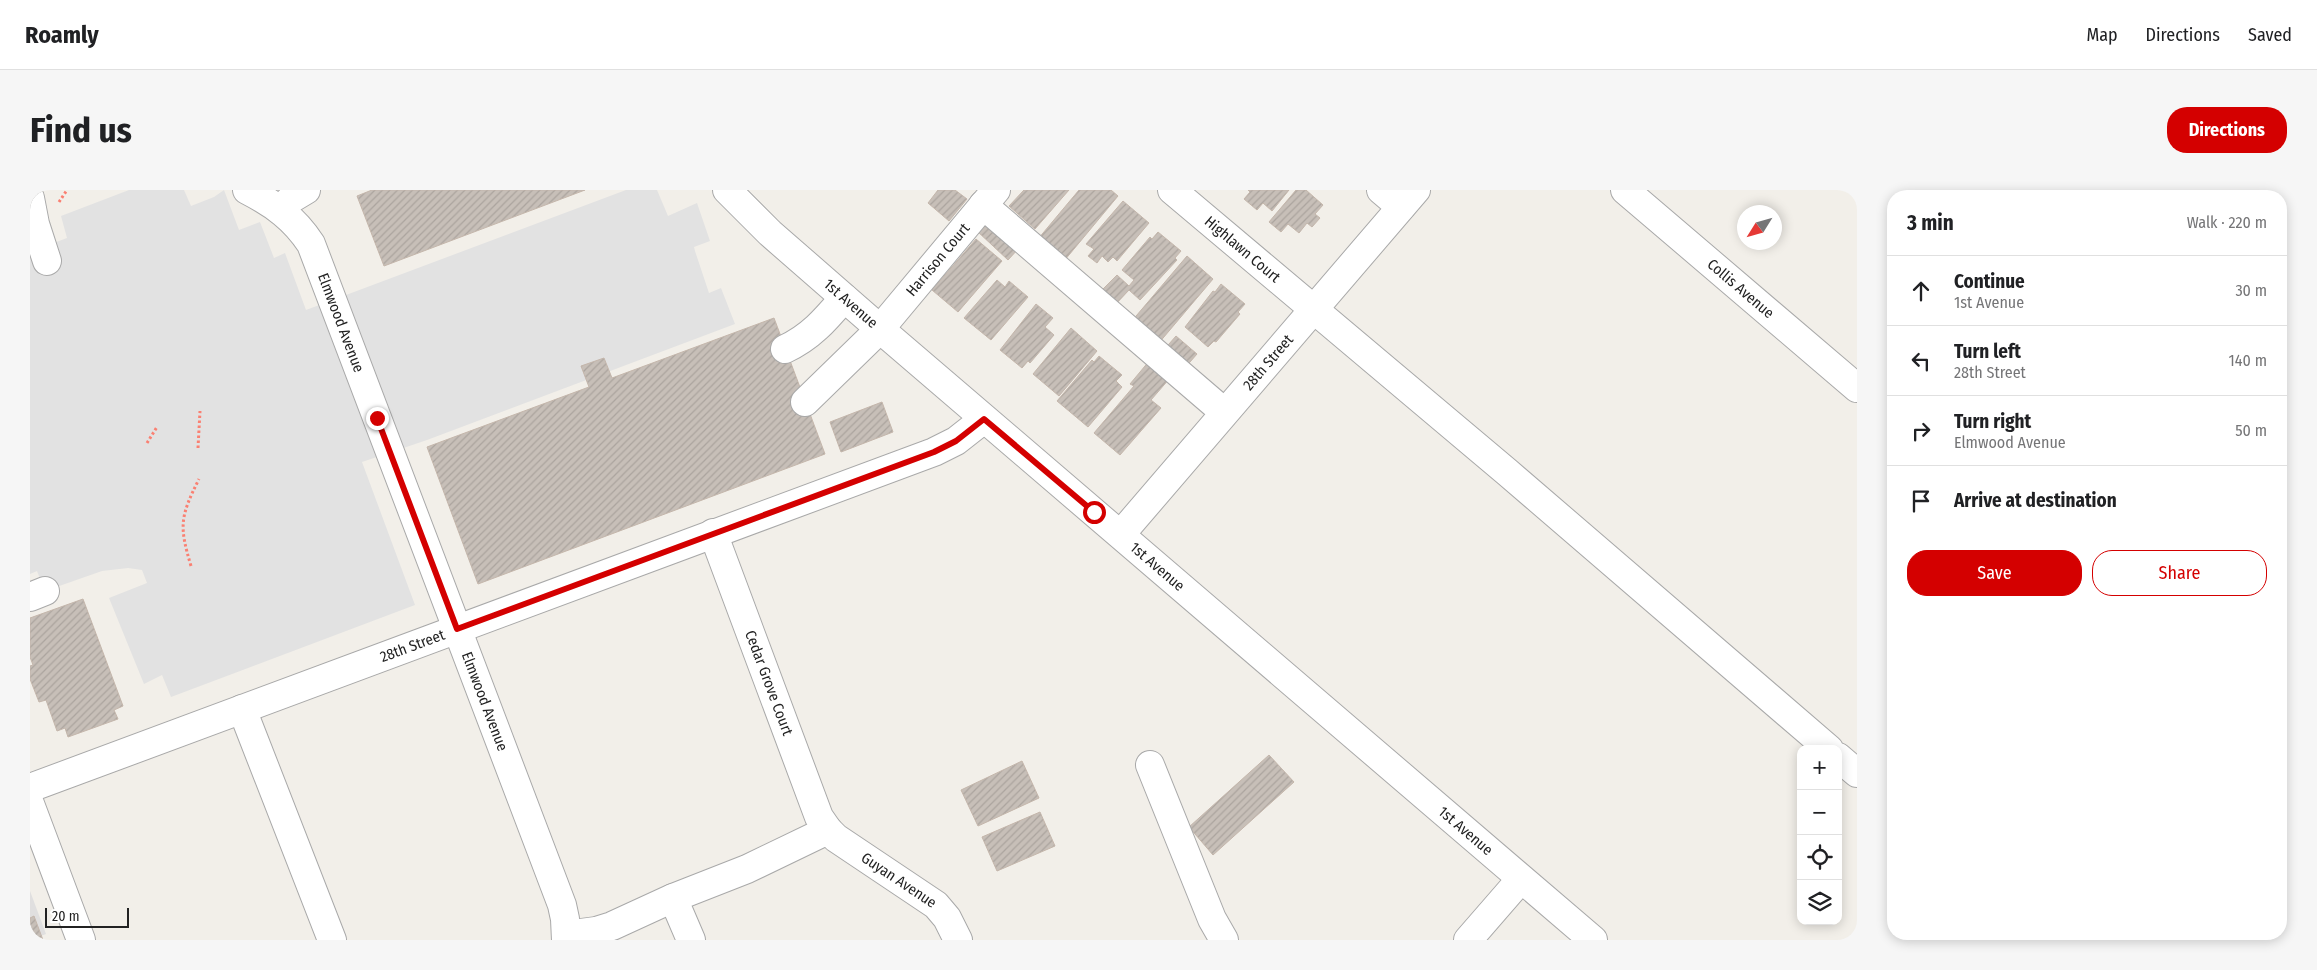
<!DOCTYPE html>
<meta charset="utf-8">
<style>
body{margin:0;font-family:"Fira Sans Condensed",sans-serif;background:#f6f6f6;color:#202124}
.controls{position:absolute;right:15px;bottom:15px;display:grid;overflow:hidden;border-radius:10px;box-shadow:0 2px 12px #0003}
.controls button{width:45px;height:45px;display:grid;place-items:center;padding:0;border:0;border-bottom:1px solid #e0e0e0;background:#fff;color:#202124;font:25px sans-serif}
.compass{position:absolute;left:1707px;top:15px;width:45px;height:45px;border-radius:50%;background:#fff;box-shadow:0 2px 12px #0003;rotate:233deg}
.scale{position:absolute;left:15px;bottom:12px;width:84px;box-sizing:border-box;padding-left:5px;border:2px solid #222;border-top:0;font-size:14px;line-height:18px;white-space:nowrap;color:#222;-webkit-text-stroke:4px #fff;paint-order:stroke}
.stop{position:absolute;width:15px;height:15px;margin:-11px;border:4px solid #d40000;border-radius:50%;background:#fff}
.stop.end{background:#d40000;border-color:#fff;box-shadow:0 1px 5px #0008}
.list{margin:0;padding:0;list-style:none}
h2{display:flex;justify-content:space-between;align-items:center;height:65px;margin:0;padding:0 20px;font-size:21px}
h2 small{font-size:16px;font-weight:400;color:#757577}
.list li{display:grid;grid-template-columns:32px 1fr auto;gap:15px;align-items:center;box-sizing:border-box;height:70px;padding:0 20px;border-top:1px solid #e0e0e0}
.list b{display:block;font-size:19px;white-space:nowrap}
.list p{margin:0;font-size:16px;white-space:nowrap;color:#757577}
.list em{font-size:16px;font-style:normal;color:#757577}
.actions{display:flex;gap:10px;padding:15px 20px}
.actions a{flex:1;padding:11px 0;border:1px solid #d40000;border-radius:20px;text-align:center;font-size:18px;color:#d40000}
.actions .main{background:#d40000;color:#fff}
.icon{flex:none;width:28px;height:28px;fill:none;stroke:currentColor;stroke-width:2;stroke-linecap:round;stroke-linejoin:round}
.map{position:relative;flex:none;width:1827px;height:750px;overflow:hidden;border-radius:20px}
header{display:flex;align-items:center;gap:30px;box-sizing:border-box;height:70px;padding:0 25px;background:#fff;border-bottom:1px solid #e0e0e0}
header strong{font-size:24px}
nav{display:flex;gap:28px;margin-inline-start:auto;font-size:18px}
.intro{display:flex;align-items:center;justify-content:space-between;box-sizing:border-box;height:120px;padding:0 30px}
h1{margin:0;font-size:35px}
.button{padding:12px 22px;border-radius:20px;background:#d40000;color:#fff;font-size:18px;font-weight:700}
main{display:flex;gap:30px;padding:0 30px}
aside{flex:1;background:#fff;border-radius:20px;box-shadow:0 2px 12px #0003}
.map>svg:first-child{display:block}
.residential{fill:#e0dfdf}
.parking{fill:#e2e2e2}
.building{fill:url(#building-hatch);stroke:#c4b6ab}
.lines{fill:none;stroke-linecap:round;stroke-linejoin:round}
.minor-casing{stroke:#a9a9a9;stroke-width:30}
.path{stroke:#fa8072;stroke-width:3;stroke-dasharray:2.5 2.5;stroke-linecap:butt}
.minor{stroke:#fff;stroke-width:28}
.route{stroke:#d40000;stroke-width:6}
.labels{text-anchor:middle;stroke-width:4;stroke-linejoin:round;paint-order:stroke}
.street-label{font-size:15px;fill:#222;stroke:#fff}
</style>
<header>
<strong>Roamly</strong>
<nav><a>Map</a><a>Directions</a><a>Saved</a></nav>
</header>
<div class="intro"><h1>Find us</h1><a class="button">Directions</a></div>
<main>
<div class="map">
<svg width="1827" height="750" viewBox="0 0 1827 750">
<defs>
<pattern id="building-hatch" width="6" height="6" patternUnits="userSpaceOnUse" patternTransform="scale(1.25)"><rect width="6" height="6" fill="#c7bfb8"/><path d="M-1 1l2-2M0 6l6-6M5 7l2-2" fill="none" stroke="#aba49e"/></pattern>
</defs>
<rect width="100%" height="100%" fill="#f2efe9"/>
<path class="residential" d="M0,701L16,744L0,750Z"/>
<path class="parking" d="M99,0H154L161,16L184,7L194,0L209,40L230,32L244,68L255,63L276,120L596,0H627L638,26L667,13L680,51L664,57L665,61L679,103L691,98L705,134L397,250L332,272L385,415L141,507L132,485L114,494L79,408L117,393L112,380L98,378L72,381L15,401L7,381L0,384V62L37,48L31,26Z"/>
<path class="building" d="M342,0H555L354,76L327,6Z
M908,0H925L937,9L919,31L898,13Z
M994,0H1039L1005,39L979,16Z
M1049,0H1081L1088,6L1034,71L1008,49Z
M1218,0H1259L1242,21L1233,13L1227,20L1214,9L1220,2Z
M1266,0H1276L1293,15L1285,24L1290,28L1282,37L1277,33L1269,43L1258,34L1251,42L1239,32Z
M1093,11L1119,33L1087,71L1083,67L1078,72L1072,66L1067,73L1058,66L1064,59L1056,54Z
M958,29L989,58L978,70L947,41Z
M1128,42L1151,61L1145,68L1147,70L1110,110L1099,100L1084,116L1069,103L1087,85L1099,96L1104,90L1092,80L1120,47L1122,49Z
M946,49L972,71L928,122L902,100Z
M1157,66L1183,89L1128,154L1101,132Z
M967,90L975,97L979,91L998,107L961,150L934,128Z
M1191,94L1215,114L1208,122L1210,124L1186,152L1184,151L1178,157L1155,137L1183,101L1185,102Z
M1006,114L1023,128L1015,137L1024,145L1000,173L998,171L992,178L970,160Z
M744,128L795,264L448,394L397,257L559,197L551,176L574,168L582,188Z
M1041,138L1067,161L1029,206L1003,184Z
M1146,146L1167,164L1153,180L1132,162Z
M1069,166L1092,185L1086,191L1092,197L1058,237L1027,211L1062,170L1064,172Z
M1120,170L1140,188L1121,210L1131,218L1090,265L1064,243L1104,196L1100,194Z
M852,212L863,242L811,262L800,232Z
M53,409L93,516L84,520L88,529L38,547L35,538L27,541L16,510L9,512L0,489V476L3,475L0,467V428Z
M1239,565L1264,592L1183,665L1159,637Z
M992,571L1009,608L948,636L931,600Z
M1010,622L1025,656L967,681L952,647Z
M4,726L13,750H0V728Z"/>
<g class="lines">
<g class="minor-casing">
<g id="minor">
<path id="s1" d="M217,0C244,14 264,28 281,54L532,715L535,729L536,750"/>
<path id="s2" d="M697,0L740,43L850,139L1563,750"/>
<path id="s3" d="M1142,0L1477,282L1799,559"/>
<path d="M1351,0L1371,17"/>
<path id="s4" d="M1595,0L1827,198"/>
<path d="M0,8L5,34L17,71"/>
<path d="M953,15L1194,222"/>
<path d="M251,19L261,9L276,0"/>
<path d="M755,159C781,147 796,129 814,108"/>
<path id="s5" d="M775,212L850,139L966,0"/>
<path id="s6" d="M683,343L789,627L798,640L806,648L906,715L917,728L928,750"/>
<path id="s7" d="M1091,344L1386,0"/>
<path d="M0,407L15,401"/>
<path d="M212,519L302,750"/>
<path d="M1808,567L1827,583"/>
<path d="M1120,575L1182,729L1194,750"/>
<path id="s8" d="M0,598L904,262L926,251L954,229"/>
<path d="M0,614L51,750"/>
<path d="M643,708L661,750"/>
<path d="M536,745L566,741L582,736L643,708L717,679L798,640"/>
<path d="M1438,750L1491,689"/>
</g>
</g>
<path class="path" d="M29,12L37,0
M117,253L127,237
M168,258L170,221
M161,376C149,336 150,327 169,289"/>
<use href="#minor" class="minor"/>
</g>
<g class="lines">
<path class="route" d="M347,228L427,439L904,262L926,251L954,229L1064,322"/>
</g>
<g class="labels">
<g class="street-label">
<text dy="5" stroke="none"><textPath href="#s3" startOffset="92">Highlawn Court</textPath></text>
<text dy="5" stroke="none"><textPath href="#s5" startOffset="195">Harrison Court</textPath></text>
<text dy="5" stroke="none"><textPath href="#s4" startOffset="152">Collis Avenue</textPath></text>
<text dy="5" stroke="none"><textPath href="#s2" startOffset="168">1st Avenue</textPath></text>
<text dy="5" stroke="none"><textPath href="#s1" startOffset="169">Elmwood Avenue</textPath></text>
<text dy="5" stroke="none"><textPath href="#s7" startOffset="226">28th Street</textPath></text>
<text dy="5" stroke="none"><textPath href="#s2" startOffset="572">1st Avenue</textPath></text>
<text dy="5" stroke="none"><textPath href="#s8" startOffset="408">28th Street</textPath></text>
<text dy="5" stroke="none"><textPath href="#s6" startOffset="160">Cedar Grove Court</textPath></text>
<text dy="5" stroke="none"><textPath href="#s1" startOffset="574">Elmwood Avenue</textPath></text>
<text dy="5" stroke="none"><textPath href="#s2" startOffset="978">1st Avenue</textPath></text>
<text dy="5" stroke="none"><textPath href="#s6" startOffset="406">Guyan Avenue</textPath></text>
</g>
</g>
</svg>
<div class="controls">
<button>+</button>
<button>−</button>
<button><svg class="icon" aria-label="locate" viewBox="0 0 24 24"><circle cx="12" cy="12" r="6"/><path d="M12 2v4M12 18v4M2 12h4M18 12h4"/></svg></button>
<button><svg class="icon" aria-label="layers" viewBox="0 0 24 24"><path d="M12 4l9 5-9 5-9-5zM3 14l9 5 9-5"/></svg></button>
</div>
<svg class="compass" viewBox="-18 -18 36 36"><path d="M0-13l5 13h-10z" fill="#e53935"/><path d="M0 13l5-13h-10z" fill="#757577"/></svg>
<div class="scale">20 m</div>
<div class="stop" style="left:1064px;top:322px"></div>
<div class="stop end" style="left:347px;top:228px"></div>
</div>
<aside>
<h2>3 min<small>Walk · 220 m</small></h2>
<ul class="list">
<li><svg class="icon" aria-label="ahead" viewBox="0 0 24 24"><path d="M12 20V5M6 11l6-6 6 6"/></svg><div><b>Continue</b><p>1st Avenue</p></div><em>30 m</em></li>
<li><svg class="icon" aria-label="left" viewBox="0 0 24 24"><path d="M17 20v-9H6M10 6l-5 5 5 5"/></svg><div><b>Turn left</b><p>28th Street</p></div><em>140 m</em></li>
<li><svg class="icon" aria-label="right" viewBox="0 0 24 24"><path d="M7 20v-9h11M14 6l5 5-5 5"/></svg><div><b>Turn right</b><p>Elmwood Avenue</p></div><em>50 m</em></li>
<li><svg class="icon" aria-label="arrive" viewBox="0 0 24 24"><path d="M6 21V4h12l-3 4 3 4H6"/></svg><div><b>Arrive at destination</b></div></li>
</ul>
<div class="actions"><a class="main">Save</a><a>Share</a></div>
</aside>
</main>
